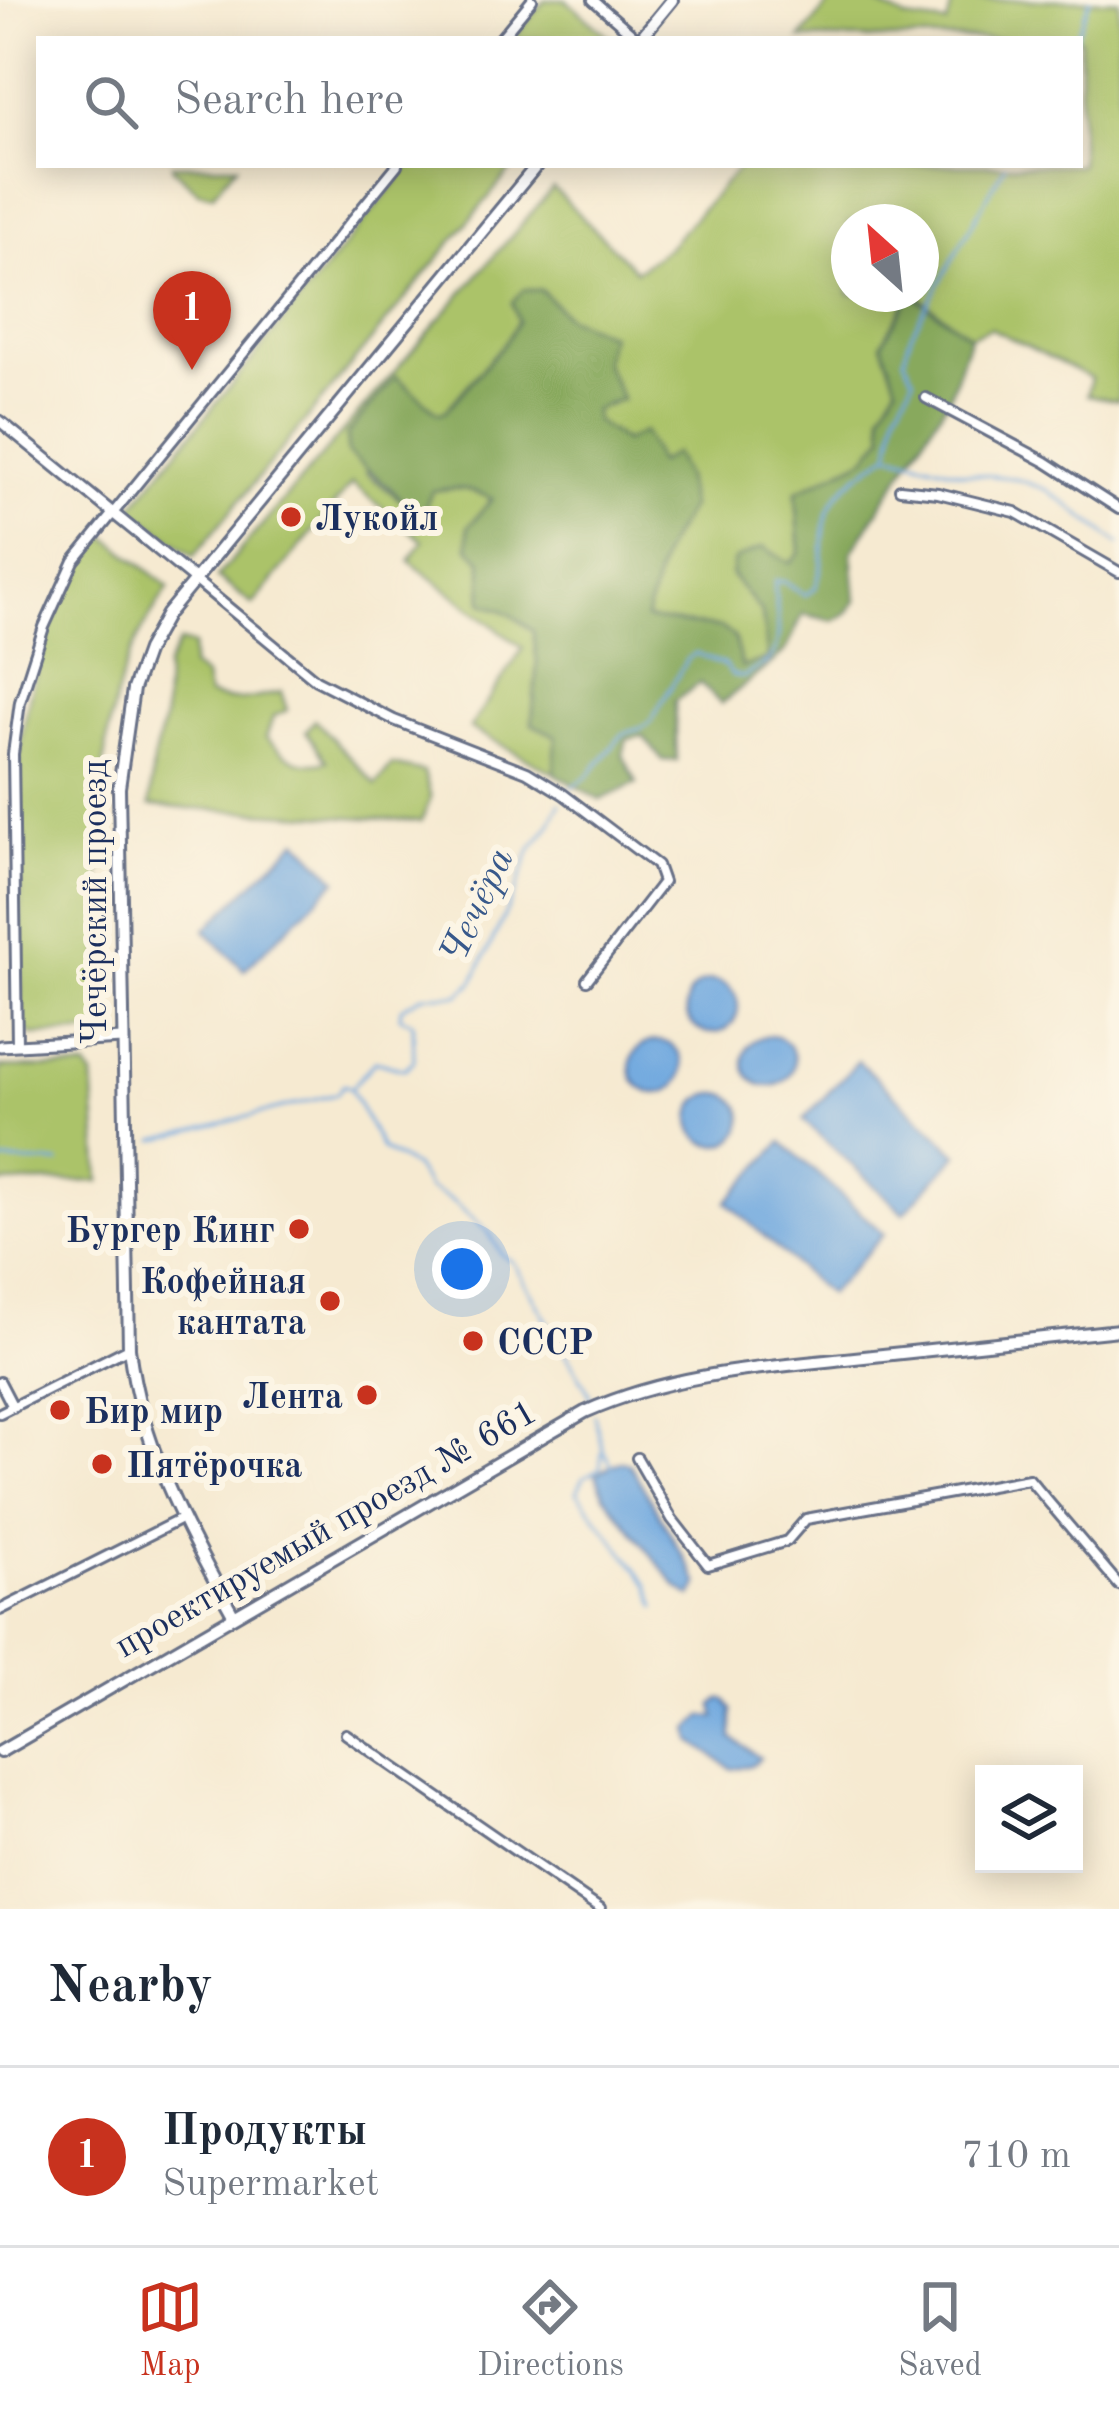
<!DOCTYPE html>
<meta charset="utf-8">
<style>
body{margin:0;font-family:"Old Standard TT",serif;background:#f6f6f7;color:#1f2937}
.controls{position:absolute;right:36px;bottom:36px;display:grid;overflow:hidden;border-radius:0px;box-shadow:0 6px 30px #0003}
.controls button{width:108px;height:108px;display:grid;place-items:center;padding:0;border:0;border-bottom:3px solid #e0e1e3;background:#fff;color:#1f2937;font:60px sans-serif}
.compass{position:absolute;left:831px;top:204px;width:108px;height:108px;border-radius:50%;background:#fff;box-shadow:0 6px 30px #0003;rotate:333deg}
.you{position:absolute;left:462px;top:1269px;width:42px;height:42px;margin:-30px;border:9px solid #fff;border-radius:50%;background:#1a73e8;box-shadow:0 0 0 18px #1a73e833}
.badge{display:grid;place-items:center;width:78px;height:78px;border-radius:50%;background:#c8321e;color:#fff;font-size:39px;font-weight:700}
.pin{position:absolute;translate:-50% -99px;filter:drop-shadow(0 3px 6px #0008)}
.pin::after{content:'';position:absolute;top:63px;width:42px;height:36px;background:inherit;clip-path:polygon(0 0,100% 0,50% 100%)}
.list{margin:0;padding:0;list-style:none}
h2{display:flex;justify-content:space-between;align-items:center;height:156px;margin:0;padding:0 48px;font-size:51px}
h2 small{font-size:39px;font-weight:400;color:#747a83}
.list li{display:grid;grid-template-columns:78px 1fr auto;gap:36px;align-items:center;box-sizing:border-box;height:180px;padding:0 48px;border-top:3px solid #e0e1e3}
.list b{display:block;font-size:45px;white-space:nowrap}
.list p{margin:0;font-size:39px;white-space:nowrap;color:#747a83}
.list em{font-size:39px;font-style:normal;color:#747a83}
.icon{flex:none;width:66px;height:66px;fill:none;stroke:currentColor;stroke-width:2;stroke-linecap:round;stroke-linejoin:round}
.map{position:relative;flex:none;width:1119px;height:1909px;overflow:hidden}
.search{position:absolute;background:#fff;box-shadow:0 6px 30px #0003;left:36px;right:36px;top:36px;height:132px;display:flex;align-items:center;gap:30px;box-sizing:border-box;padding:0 42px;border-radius:0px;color:#747a83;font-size:45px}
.sheet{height:336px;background:#fff}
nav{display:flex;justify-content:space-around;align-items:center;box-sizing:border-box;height:168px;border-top:3px solid #e0e1e3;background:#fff;font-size:33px;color:#747a83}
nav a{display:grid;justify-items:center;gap:6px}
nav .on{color:#c8321e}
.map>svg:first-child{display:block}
.green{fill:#abc369;stroke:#637964;stroke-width:3}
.forest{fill:#88a95d;stroke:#526c5e;stroke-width:3}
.water{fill:#6fa8df;stroke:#456c9e;stroke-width:3}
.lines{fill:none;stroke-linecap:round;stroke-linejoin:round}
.stream{stroke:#6fa8df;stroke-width:3}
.minor-casing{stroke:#687086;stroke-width:14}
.tertiary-casing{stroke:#687086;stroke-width:15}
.secondary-casing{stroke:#687086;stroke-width:16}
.minor{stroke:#fff;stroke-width:8}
.tertiary{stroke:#fff;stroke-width:9}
.secondary{stroke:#fff;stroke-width:10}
.poi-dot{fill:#c8321e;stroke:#fcf5e5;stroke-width:4.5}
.labels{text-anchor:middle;stroke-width:12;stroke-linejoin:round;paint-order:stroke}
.poi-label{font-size:36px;font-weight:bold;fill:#1b2f5e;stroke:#fcf5e5;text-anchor:start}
.street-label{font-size:36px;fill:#1b2f5e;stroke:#fcf5e5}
.water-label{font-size:39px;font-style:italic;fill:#38598b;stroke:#fcf5e5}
</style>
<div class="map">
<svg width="1119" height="1909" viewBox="0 0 1119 1909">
<rect width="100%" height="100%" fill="#fcf5e5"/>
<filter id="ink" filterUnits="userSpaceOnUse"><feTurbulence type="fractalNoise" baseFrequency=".00833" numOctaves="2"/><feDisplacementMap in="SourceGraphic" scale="24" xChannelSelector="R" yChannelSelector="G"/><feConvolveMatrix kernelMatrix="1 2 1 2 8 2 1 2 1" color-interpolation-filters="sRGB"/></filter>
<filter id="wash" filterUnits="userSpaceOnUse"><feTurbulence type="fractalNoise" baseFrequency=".004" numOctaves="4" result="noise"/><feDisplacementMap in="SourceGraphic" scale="48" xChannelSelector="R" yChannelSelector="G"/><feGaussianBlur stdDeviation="2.7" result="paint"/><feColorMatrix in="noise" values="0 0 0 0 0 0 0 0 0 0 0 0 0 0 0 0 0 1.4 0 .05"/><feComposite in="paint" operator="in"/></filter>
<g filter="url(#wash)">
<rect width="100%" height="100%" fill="#f6ead1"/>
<path class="green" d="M545,0H566L612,39H513Z
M832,0H868L907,19L947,24L953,0H1119V401L1087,395L1091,378L990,328L970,336L915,294H921V222H849V294H911L882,343L897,385L882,412L884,435L865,458L796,492L800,553L789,564L731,575L762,613L768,659L741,668L734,638L722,628L645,620L663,553L690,506L658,464L595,421L593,410L610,335L567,317L541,290L506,341L445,412L366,473L420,515L431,491C456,486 471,488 493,500L468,527L482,561L483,603L509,613L533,631L537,662L532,724L556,736L554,773L470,728L523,648L409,561L423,541L352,483L253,605L217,577L553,188L636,271L667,248L741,165H1080V39H800Z
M172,165H237L213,194L199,192L173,169Z
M410,165H515L194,556L131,508Z
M103,534L169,587C152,613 136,638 125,668C87,771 102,921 104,1032L31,1035L21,1023L19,757C29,678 54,597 103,534Z
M179,642L193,645L191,667L205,677L208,695C232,705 257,698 281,692L287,710L273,717L266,738C286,756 300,769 327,761L306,731L315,720L376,785L392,765L424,772L431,798L421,821L150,806L153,760L164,720L166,667Z
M0,1067L86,1068L93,1077L100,1181L0,1183Z"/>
<path class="forest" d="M523,290H541L567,317L610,334L604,361L622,399L594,410L595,421L624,441L644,432L658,463L674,453L685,477L690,506L663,553L646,619L722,628L734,637L742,667L768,659L762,613L731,575L734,560L763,547L790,563L800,553L796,492L865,458L884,435L882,412L897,385L882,343L911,294L970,336L949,398L852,552L856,601L847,613L834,621L803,614L786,651L721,704L700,683L675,701L677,761L662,760L643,736L627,739L623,755L637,783L600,800L554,773L556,736L532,724L537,662L533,631L509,613L483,603L482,561L468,547V527L492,499C471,488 456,486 432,491L421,516C406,507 400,498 389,487C375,474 360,466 347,452V434L396,376L438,413L445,412L506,341L518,321L512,303Z"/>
<path class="water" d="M298,840L337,880L244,970L205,930Z
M686 1007a26 26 0 1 1 52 0a26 26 0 1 1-52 0Z
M744 1061a25 25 0 1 1 50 0a25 25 0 1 1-50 0Z
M631 1067a26 26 0 1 1 52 0a26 26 0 1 1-52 0Z
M858,1061L958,1154L904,1213L803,1120Z
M691 1119a26 26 0 1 1 52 0a26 26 0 1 1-52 0Z
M782,1142L884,1234L828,1295L727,1202Z
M621,1461L629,1463L691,1569L699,1584L692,1597L677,1587L604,1495L596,1474Z
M720,1699H725L732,1710V1738L760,1758L751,1765L732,1769L692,1741L690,1729L703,1716L716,1717L713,1705Z"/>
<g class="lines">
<path class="stream" d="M1075,39L1090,0
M892,454L964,473L1013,478L1048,490L1119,544
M572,788L590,774L623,734L642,728L652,720L687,659L696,653L724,665L732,675L744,677C751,671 763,666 769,660C787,640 773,604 775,581L786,582L805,595L815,589C823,568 822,554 824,532C826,493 860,473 890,453L897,411L914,378L904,358L911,334L1005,165
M351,1090L382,1149L414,1167L428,1188L455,1203L489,1233L502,1255L513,1262L588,1391L592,1405
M156,1140L337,1094L343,1085L351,1088L375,1061L404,1069L414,1061L413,1023L400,1017L401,1008L424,995H458L473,982L515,893L531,849L550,825L560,803
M0,1161L59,1163
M594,1415L603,1450L613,1467
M602,1452L600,1468L584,1477L577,1492L649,1585L656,1607"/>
</g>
</g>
<g filter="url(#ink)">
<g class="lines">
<g class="minor-casing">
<path id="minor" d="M593,0L638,39
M500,39L532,0
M926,398L1046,462L1119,509
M900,489L938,493L1015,512L1119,572
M195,580L316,680L394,720L527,772L563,794L657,865L663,882L587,980
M17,1045L13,754L20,702L44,627L74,561L397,165
M0,1382L13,1407
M0,1413L129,1348
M637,1458L672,1519L708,1565L787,1541L806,1519L1029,1479L1119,1585
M0,1610L183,1518
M346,1734L600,1909"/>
</g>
<g class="tertiary-casing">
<path id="tertiary" d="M0,421L195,580
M0,1046L122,1039"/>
</g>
<g class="secondary-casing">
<path id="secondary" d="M640,39L672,0
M233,1614C186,1530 141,1445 129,1348L119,788L133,689L147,650L167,614L537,165
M0,1752L585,1412C668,1375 755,1368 845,1359C936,1349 1028,1340 1119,1330"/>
</g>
<use href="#minor" class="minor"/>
<use href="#tertiary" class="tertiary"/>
<use href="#secondary" class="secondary"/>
</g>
</g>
<g class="poi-dot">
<circle cx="291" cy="517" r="12"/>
<circle cx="299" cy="1229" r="12"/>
<circle cx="330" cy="1301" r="12"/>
<circle cx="473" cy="1341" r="12"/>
<circle cx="367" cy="1395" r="12"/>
<circle cx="60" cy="1410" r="12"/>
<circle cx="102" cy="1464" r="12"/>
</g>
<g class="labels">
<g class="poi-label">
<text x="315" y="530">Лукойл</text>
<text x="275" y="1242" text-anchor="end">Бургер Кинг</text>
<text x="306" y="1293" text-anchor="end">Кофейная<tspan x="306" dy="41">кантата</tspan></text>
<text x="497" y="1354">СССР</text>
<text x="343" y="1408" text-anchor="end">Лента</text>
<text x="84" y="1423">Бир мир</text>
<text x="126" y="1477">Пятёрочка</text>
</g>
<g class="street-label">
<text transform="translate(93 902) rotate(-90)" y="13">Чечёрский проезд</text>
<text transform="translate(325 1527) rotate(-30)" y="13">проектируемый проезд № 661</text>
</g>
<g class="water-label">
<text transform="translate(475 905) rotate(-65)" y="14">Чечёра</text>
</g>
</g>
</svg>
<div class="controls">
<button><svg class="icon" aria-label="layers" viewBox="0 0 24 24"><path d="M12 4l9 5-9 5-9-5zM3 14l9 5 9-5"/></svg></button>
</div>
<svg class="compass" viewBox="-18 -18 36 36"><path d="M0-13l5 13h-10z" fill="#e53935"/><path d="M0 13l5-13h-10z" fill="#747a83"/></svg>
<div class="you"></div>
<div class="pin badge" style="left:192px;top:370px">1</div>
<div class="search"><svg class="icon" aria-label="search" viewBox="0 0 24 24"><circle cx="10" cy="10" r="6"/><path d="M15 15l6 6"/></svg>Search here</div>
</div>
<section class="sheet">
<h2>Nearby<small></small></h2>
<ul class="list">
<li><span class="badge">1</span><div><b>Продукты</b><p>Supermarket</p></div><em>710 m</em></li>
</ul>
</section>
<nav>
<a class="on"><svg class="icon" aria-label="map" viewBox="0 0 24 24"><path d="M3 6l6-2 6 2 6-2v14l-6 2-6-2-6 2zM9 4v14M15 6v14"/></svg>Map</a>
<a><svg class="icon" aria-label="directions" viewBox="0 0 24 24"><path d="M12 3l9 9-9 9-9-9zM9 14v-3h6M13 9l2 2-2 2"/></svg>Directions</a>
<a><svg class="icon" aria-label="saved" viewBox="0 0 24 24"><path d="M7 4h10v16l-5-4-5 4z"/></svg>Saved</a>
</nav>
